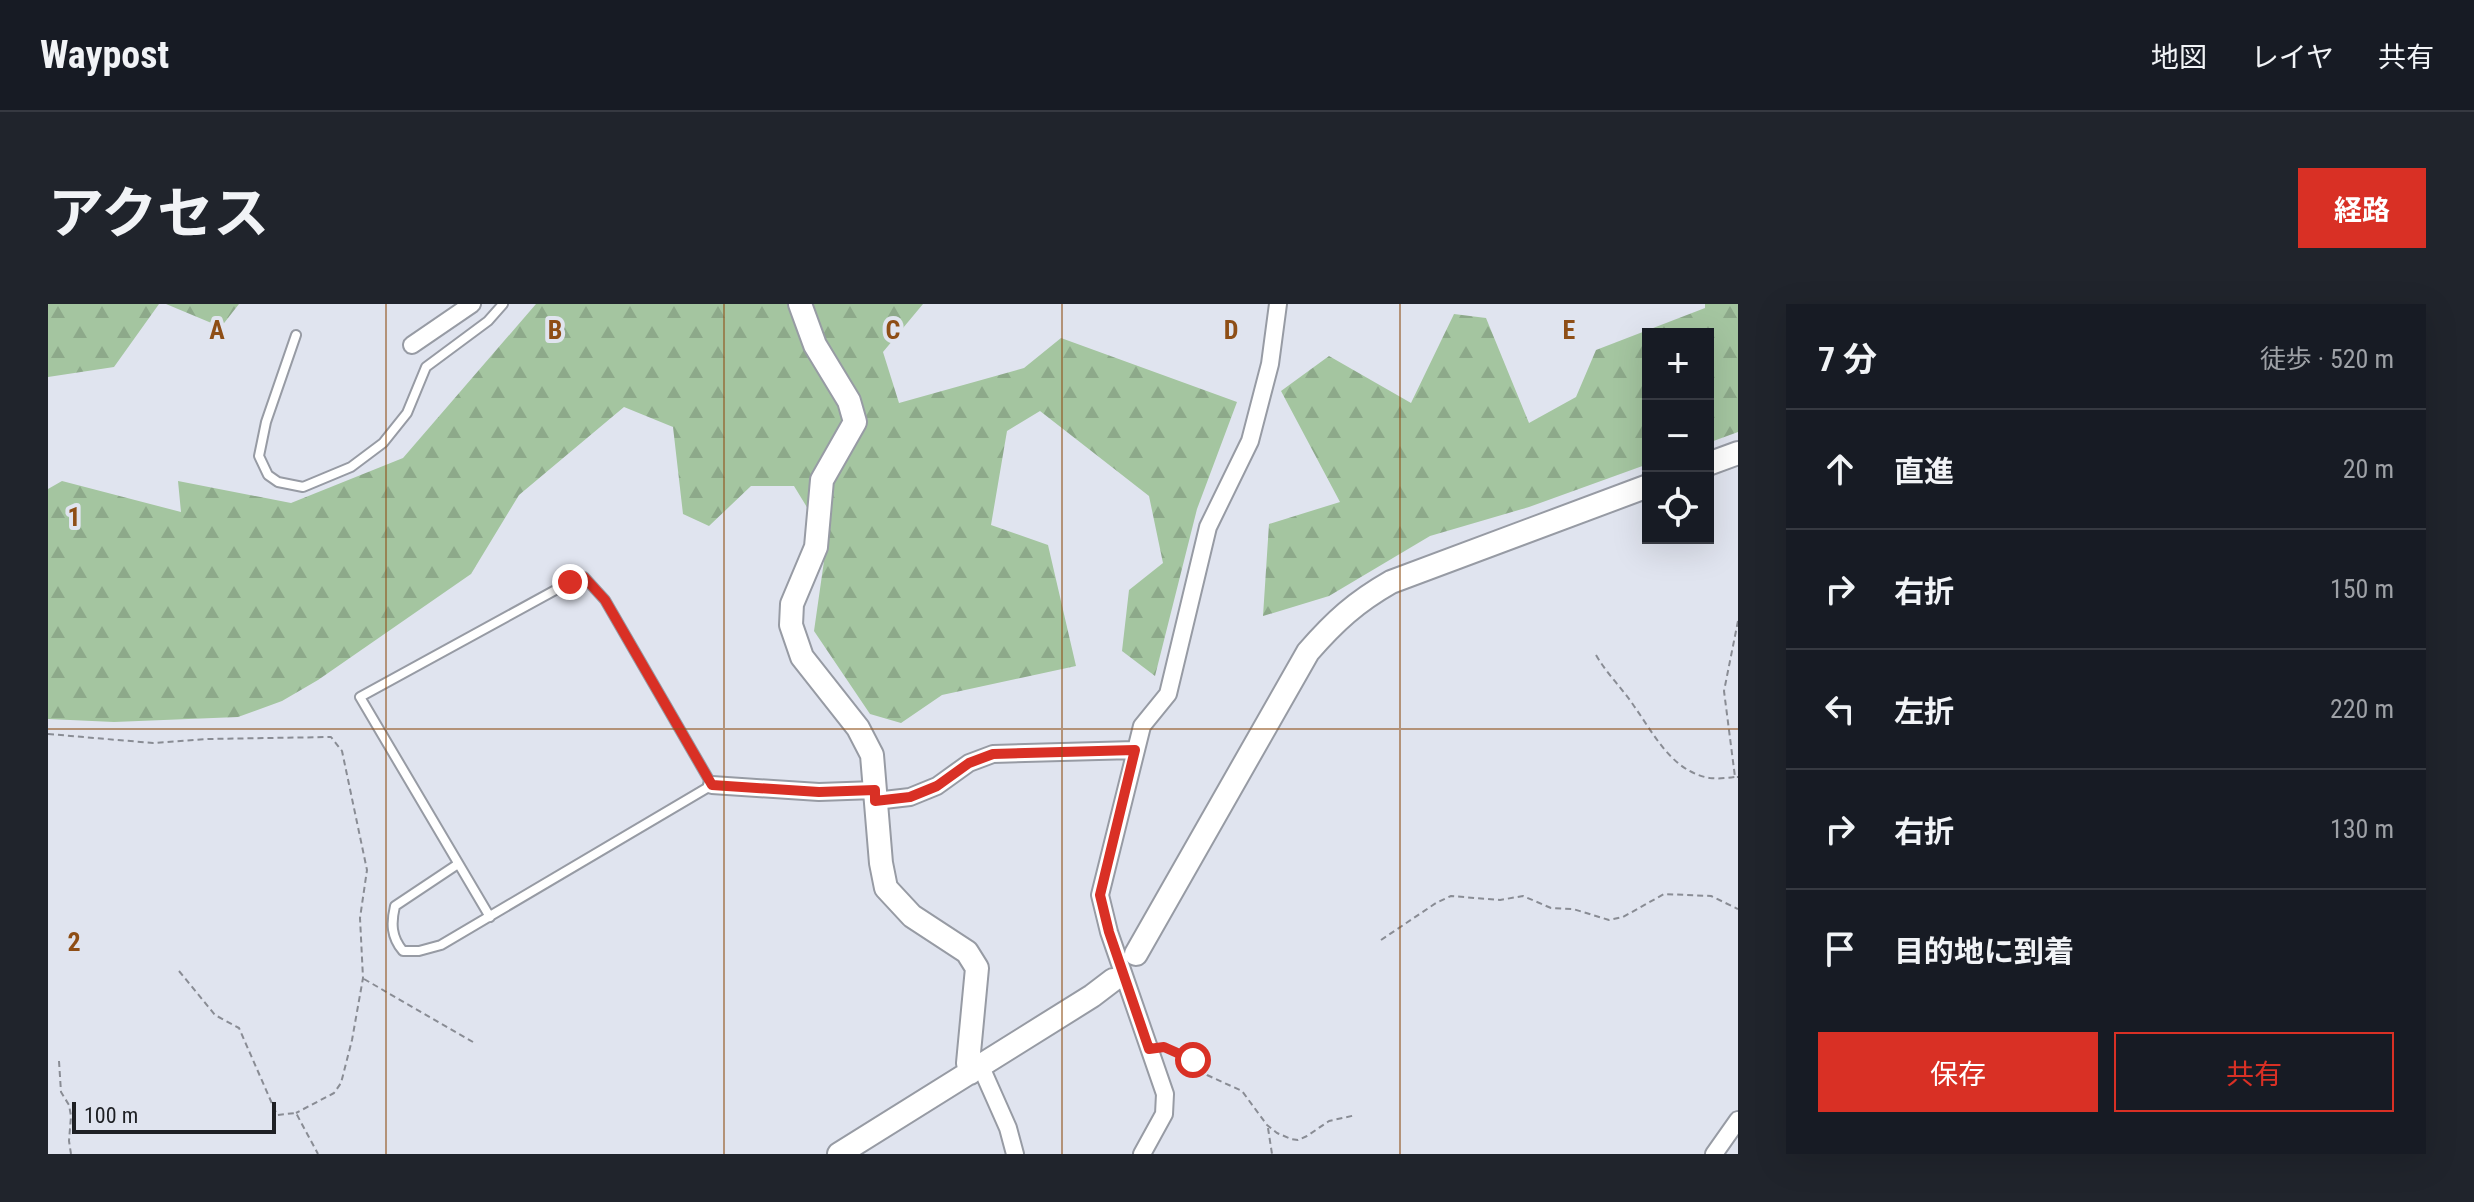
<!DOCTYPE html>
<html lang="ja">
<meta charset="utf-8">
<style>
body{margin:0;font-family:"Roboto Condensed","Noto Sans JP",sans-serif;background:#20242c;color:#f1f3f6}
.controls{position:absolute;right:24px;top:24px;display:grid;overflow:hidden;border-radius:0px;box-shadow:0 8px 32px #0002}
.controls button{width:72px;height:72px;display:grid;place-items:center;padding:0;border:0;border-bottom:2px solid #363941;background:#171b24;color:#f1f3f6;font:40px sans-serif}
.scale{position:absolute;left:24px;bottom:20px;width:204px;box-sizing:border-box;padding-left:8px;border:4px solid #1e2024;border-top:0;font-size:22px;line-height:28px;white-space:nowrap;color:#1e2024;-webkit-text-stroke:6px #e0e4ef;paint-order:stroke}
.stop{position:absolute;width:24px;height:24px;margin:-18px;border:6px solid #d93025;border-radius:50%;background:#fff}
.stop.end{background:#d93025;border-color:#fff;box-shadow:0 2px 8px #0008}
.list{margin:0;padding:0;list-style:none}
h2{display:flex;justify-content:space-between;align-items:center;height:104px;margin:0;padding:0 32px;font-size:34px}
h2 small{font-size:26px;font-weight:400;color:#9ea1a6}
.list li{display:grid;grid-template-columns:52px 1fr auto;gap:24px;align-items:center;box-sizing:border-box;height:120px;padding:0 32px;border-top:2px solid #363941}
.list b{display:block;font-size:30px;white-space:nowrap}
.list em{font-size:26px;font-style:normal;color:#9ea1a6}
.actions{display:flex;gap:16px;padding:24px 32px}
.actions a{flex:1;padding:18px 0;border:2px solid #d93025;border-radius:0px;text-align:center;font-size:28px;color:#d93025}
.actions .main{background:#d93025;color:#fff}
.icon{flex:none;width:44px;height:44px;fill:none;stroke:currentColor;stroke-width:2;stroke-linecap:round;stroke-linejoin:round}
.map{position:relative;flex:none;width:1690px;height:850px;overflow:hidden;border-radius:0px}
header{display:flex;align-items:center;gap:48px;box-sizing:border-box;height:112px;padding:0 40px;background:#171b24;border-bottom:2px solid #363941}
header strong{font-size:38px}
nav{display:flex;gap:44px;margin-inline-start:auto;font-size:28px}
.intro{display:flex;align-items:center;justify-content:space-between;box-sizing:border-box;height:192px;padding:0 48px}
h1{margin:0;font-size:56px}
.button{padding:20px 36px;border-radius:0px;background:#d93025;color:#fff;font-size:28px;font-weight:700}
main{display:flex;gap:48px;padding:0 48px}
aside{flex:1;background:#171b24;border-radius:0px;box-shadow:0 8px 32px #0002}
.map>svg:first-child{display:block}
.forest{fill:url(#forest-firs)}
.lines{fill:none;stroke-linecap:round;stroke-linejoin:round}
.lane-casing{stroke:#979ba4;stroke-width:12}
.street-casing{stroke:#979ba4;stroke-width:20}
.secondary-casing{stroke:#979ba4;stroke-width:26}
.path{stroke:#898c94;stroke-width:2;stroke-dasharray:6 4;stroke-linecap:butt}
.lane{stroke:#fff;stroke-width:8}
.street{stroke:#fff;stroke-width:16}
.secondary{stroke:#fff;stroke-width:22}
.route{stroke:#d93025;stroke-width:10}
.grid{fill:none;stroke:#8e4e16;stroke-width:2;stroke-opacity:0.55}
.grid-label{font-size:26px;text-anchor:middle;font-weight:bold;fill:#8e4e16;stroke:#e0e4ef;stroke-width:8;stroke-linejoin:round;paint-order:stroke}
</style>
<header>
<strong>Waypost</strong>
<nav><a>地図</a><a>レイヤ</a><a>共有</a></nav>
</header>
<div class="intro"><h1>アクセス</h1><a class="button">経路</a></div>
<main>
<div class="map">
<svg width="1690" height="850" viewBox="0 0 1690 850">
<defs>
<pattern id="forest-firs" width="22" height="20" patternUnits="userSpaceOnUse" patternTransform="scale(2)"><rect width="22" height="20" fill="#a4c5a0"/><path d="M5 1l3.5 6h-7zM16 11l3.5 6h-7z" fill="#8da98a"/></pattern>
</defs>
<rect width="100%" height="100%" fill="#e0e4ef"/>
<path class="forest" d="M0,0H111L66,63L0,73Z
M118,0H191L173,23Z
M488,0H875L835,48L851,99L976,64L1013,34L1189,98L1149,205L1107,372L1074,347L1081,286L1115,259L1101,192L992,107L959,127L943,221L1000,241L1028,362L894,391L853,419L822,410L766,327L779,236L746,182H703L661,222L635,210L625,123L576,103L471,191L423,270L270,376L234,397L190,413L66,418L0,415V185L14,177L133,208L130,177L243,199L355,154Z
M1657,0H1690V128L1660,139V30H1600V160L1481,203L1382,232L1281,292L1215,312L1221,220L1292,198L1233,87L1281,52L1363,99L1406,10L1438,14L1481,119L1528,93L1548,46L1657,4Z"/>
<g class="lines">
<g class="lane-casing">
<path id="lane" d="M248,31L218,118L211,152L220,171L230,178L255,183L303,163L335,139L359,109L378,63L440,17L455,0
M410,560L347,602C343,619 343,633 355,647H371L393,641L664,481L557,296L536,273L522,278L312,393L442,613"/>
</g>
<g class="street-casing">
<path id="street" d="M364,41L424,0
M664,481L771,488L827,486
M827,497L862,493L889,482L921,459L945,450L1087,446
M933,763L960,824L967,850
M1094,850L1116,810L1117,790L1061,628L1052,591L1094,422L1120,390L1160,223L1202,137L1222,60L1230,0
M1666,850L1690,816"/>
</g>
<g class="secondary-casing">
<path id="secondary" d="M752,0L767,41L801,97L807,118L774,176L768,243L744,300L743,321L754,353L810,424L824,451L833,559L838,584L864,612L919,648L929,664L920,759L922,769
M1660,160L1690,149
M1088,650L1260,348C1287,317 1308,298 1343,278L1600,182
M791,850L1044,692L1065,676"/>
</g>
<path class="path" d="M1690,317L1676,387L1687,473H1690
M1548,351C1559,370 1574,384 1586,402C1606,430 1624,468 1662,474C1670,475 1679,474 1687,473
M0,430L105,439L160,435L283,433L294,447L319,566L312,614L315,674L304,736L293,779L286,789L248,809
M1333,636L1388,599L1403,592L1452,596L1475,592L1503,604L1525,605L1561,616L1575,613L1616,590L1663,592L1690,605
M131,667L167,711L191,724L229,811L248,809L270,850
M316,675L425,738
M1118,744L1145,756L1159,771L1194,787L1219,821L1229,829L1243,835L1250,836L1259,832L1281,817L1308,811
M11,757L13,788L21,801L23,812L21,837L23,850
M1220,824L1224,850"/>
<use href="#lane" class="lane"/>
<use href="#street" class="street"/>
<use href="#secondary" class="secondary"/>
</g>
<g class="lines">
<path class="route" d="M522,278L536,273L557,296L664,481L771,488L827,486V497L862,493L889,482L921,459L945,450L1087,446L1052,591L1061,628L1101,745L1116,743L1145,756"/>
</g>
<path class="grid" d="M338,0V850M676,0V850M1014,0V850M1352,0V850M0,425H1690"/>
<g class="grid-label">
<text x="169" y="35">A</text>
<text x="507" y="35">B</text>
<text x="845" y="35">C</text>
<text x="1183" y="35">D</text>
<text x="1521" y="35">E</text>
<text x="26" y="222">1</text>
<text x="26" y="647">2</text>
</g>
</svg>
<div class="controls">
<button>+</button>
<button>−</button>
<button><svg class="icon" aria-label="locate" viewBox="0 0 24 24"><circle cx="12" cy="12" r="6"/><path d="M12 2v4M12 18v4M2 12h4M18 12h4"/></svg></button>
</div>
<div class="scale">100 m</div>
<div class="stop" style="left:1145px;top:756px"></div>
<div class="stop end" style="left:522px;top:278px"></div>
</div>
<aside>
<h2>7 分<small>徒歩 · 520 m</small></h2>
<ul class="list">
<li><svg class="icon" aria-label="ahead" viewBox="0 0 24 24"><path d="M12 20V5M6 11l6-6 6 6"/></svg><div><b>直進</b></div><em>20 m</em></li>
<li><svg class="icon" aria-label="right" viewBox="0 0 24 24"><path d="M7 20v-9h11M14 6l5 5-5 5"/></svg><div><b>右折</b></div><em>150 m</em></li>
<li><svg class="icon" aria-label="left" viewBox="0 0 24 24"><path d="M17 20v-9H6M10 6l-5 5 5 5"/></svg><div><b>左折</b></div><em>220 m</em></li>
<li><svg class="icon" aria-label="right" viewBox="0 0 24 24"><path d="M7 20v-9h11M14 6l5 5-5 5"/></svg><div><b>右折</b></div><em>130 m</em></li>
<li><svg class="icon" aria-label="arrive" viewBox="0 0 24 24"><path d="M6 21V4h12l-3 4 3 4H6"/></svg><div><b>目的地に到着</b></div></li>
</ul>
<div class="actions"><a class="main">保存</a><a>共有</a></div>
</aside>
</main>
